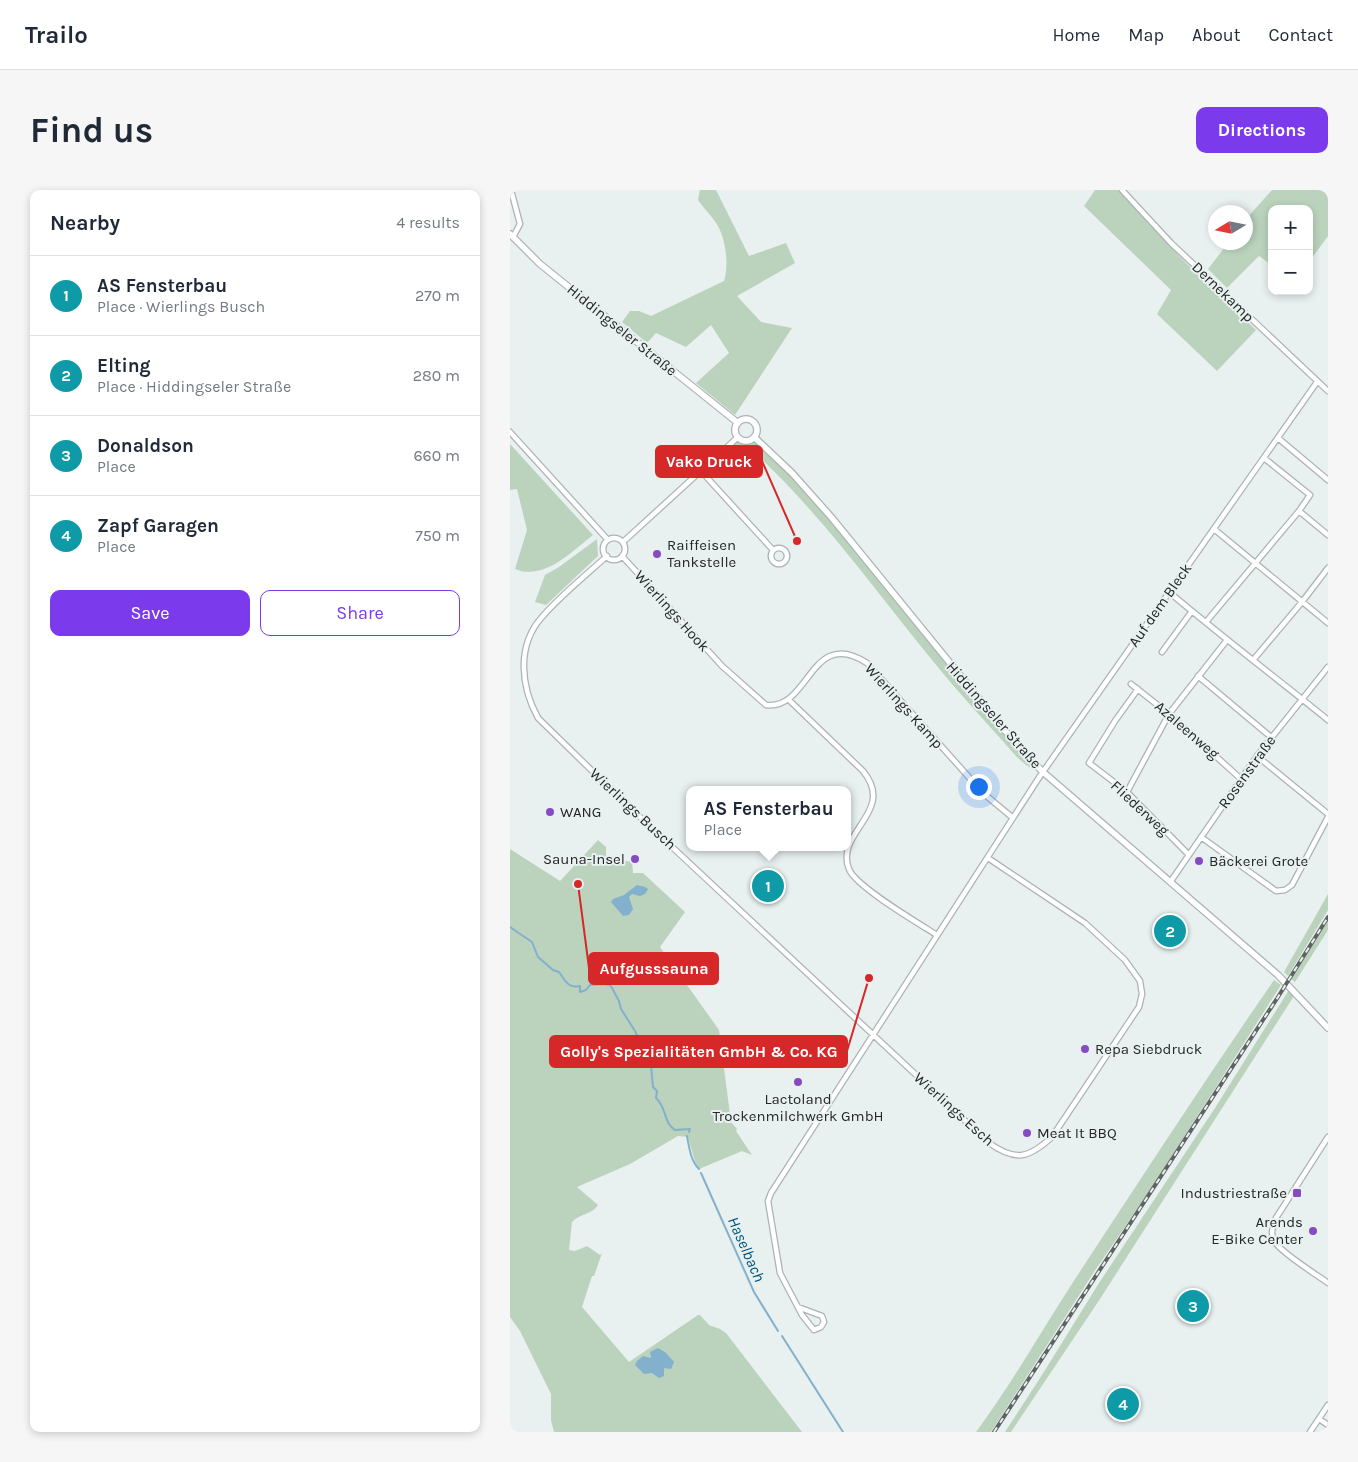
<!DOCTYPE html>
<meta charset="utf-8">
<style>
body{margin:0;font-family:Karla,sans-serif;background:#f6f6f7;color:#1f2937}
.controls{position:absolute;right:15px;top:15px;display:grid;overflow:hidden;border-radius:10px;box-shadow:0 2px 8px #0003}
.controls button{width:45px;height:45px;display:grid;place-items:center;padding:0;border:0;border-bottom:1px solid #e0e1e3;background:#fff;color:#1f2937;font:25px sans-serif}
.compass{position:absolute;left:698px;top:15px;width:45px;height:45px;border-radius:50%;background:#fff;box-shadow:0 2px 8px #0003;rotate:260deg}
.you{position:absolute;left:468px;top:596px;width:18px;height:18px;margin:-12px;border:4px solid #fff;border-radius:50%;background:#1a73e8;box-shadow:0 0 0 8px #1a73e833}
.badge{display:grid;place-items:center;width:32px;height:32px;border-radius:50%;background:#7c3aed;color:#fff;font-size:16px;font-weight:700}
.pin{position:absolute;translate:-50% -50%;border:2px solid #fff;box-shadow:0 1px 5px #0006}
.popup{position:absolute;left:176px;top:596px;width:165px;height:65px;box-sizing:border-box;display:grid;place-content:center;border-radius:10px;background:#fff;filter:drop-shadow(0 1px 4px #0005);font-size:16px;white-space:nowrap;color:#747a83}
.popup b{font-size:19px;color:#1f2937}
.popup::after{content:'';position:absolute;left:50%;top:100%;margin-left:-10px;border:10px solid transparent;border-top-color:#fff}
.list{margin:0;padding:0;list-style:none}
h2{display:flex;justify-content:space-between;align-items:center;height:65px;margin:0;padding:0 20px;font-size:21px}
h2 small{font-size:16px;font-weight:400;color:#747a83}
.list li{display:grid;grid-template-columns:32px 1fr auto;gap:15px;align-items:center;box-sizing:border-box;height:80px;padding:0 20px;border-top:1px solid #e0e1e3}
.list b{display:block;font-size:19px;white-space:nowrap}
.list p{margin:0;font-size:16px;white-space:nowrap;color:#747a83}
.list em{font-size:16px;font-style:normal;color:#747a83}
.actions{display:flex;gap:10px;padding:15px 20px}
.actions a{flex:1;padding:11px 0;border:1px solid #7c3aed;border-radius:10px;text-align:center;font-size:18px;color:#7c3aed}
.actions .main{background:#7c3aed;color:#fff}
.map{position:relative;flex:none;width:818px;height:1242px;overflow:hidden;border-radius:10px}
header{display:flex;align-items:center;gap:30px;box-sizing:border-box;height:70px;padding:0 25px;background:#fff;border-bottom:1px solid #e0e1e3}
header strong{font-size:24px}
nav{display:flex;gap:28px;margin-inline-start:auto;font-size:18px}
.intro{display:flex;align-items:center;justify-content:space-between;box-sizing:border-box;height:120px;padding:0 30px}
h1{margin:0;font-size:35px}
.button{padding:12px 22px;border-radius:10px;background:#7c3aed;color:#fff;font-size:18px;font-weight:700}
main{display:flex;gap:30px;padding:0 30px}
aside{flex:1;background:#fff;border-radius:10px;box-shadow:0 2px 8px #0003}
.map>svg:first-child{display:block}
.green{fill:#bbd3bd}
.water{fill:#83b0cd}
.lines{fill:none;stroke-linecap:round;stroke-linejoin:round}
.stream{stroke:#83b0cd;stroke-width:2}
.minor-casing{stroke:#acb4b3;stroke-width:7}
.tertiary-casing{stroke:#acb4b3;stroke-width:8}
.minor{stroke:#fff;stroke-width:4.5}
.tertiary{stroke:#fff;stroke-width:5.5}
.rail-casing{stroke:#5e6262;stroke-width:4}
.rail{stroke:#e8f0f0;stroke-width:2;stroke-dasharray:5.5;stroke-linecap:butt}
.poi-dot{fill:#854bc2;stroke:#e8f0f0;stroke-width:2}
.labels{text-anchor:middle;stroke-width:4;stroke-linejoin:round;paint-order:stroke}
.street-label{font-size:15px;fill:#242727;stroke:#e8f0f0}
.poi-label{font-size:15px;fill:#242727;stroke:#e8f0f0;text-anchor:start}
.water-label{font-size:16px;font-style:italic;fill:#00567c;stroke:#e8f0f0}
.leader{fill:none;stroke:#d62828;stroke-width:2}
.callout-dot{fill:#d62828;stroke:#e8f0f0;stroke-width:2}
.callout{fill:#d62828;stroke:#d62828;stroke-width:2}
.callout-label{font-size:16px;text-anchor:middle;font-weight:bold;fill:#fff}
</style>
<header>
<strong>Trailo</strong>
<nav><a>Home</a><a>Map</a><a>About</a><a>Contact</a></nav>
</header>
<div class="intro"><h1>Find us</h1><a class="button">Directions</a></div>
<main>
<aside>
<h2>Nearby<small>4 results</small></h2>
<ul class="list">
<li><span class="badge" style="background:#0f9aa8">1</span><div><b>AS Fensterbau</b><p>Place · Wierlings Busch</p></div><em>270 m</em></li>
<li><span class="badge" style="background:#0f9aa8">2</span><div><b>Elting</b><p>Place · Hiddingseler Straße</p></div><em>280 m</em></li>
<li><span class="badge" style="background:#0f9aa8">3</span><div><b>Donaldson</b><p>Place</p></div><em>660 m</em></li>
<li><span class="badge" style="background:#0f9aa8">4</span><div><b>Zapf Garagen</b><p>Place</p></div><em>750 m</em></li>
</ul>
<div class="actions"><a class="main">Save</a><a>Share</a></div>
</aside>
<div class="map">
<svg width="818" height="1242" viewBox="0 0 818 1242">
<rect width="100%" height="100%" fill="#e8f0f0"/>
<path class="green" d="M190,0H206L239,66L276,53L285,73L227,106L251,132L282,138L225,225L186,193L219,163L201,135L176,157L146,143L137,153L112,132L120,121H129L141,126L214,91C219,75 216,51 208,36C203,27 194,19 188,10Z
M585,0H608L673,70L746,140L707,181L647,124L661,100L574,16Z
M762,0H818V46L799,72V19H762V70L759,73L749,66L717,98L698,79L718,53L736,52V29Z
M228,247L236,251L244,247L322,328L510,559L533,582C521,580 514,574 505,565C479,535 452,507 427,476C367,403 313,326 244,262H225L218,255Z
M0,254L83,345C61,362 34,391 5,379L17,340L7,299L0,300Z
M87,349L88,366L36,415L25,412L35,385L49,377Z
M88,650L96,657V668L101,672L122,671L123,683H133L175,722L150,757L209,840L221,932L227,939L226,941L242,965L232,961L189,979L186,975L178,947L168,946L120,974L67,997L88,1015C83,1024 69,1024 62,1032L59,1060L65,1061L77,1056L90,1065L92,1063L84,1086H82L72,1117L119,1172L188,1125H190L199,1135L210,1139L216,1143L292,1242H44L41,1230V1204L10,1141L0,1127V659L50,691Z
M818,704V720L778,786L774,782Z
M818,730V740L785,792L781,789Z
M764,790L771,795L641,999L586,1079L481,1242H466C503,1192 533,1138 567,1086C632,987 697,887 764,790Z
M779,800L784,806L588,1112L501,1242H495L532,1185L589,1093L705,918Z"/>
<path class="water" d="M127,695L135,697L138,699L135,704L130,706L122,704L119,707L123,719L119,725L113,726L101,712L103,709L114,705Z
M148,1158L155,1162L164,1172L161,1179L154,1178V1186L149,1188L142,1183L134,1184L125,1175L127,1171L133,1166L141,1168L140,1162Z"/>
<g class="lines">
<path class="stream" d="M0,737L22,752L28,767L43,780L49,782C55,790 58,799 70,796V802L76,800L80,795L93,794L100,795L102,798L109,811L111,819L125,841L141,876L143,897L147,901L146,908C157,918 153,932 165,940L180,939L179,942
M177,946C179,957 181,972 189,979
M191,983L244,1102L268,1141
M272,1146L333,1242"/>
<g class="minor-casing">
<path id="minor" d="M1,0L10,34L3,47
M612,0L661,53L818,201
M0,242L98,350
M768,248L818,290
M754,268L800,305L789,321L818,345
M191,281L263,360
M704,339L818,433
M93 359a11 11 0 1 1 22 0a11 11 0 1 1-22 0Z
M113,352L228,247
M261 366a8 8 0 1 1 16 0a8 8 0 1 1-16 0Z
M97,366C76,385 50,406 32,427C6,456 11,497 28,528L115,613L479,953C506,972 519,968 542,947L629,817L632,804L630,791L615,770L575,733L478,668
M112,366L212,476L256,515C300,521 300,436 357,473L473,603L503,628
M659,402C711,446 765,487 818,530
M696,432L789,321
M652,462L682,421
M744,469L792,412L818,378
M688,486L761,547
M621,494L659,524L731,589
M628,499L605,531L579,573L617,602L679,665
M279,510L353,581C387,622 324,642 339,679C345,696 408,733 427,745
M747,566L818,624
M617,602L659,524L717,450
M691,647L766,701L775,700L782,695L818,627
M661,691L747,566L818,477
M818,947L766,1028C763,1036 760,1043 764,1051C770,1062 807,1085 818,1093
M288,1117L312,1126L314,1132L311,1137L304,1140L292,1125L270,1083L258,1011L261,1003L530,586L807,192
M809,1229L818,1235
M800,1242L818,1215"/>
</g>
<g class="tertiary-casing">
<path id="tertiary" d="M0,44L30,74L228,233
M225 240a11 11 0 1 1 22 0a11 11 0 1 1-22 0Z
M244,247L282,283L322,328L510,559L533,582L768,785L818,838"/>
</g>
<use href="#minor" class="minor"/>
<use href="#tertiary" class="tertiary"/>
<g class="rail-casing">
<path id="rail" d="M484,1242L768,807L818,727"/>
</g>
<use href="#rail" class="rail"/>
</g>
<g class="poi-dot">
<circle cx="147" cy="364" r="5"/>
<circle cx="40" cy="622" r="5"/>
<circle cx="125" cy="669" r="5"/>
<circle cx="689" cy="671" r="5"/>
<circle cx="575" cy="859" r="5"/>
<circle cx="288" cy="892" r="5"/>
<circle cx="517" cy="943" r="5"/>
<rect x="782" y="998" width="10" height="10" rx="2.5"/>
<circle cx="803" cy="1041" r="5"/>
</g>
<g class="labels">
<g class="street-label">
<text transform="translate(713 102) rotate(44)" y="5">Dernekamp</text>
<text transform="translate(112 140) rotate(39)" y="5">Hiddingseler Straße</text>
<text transform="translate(650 415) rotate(-55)" y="5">Auf dem Bleck</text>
<text transform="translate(162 421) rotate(48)" y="5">Wierlings Hook</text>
<text transform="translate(394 516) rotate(48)" y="5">Wierlings Kamp</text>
<text transform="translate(484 525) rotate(49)" y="5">Hiddingseler Straße</text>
<text transform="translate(677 540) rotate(41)" y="5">Azaleenweg</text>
<text transform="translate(737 582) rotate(-54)" y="5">Rosenstraße</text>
<text transform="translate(630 618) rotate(43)" y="5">Fliederweg</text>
<text transform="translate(123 619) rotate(43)" y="5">Wierlings Busch</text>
<text transform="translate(444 919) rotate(42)" y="5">Wierlings Esch</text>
</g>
<g class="poi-label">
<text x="157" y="360">Raiffeisen<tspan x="157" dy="17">Tankstelle</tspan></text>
<text x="50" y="627">WANG</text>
<text x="115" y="674" text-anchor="end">Sauna-Insel</text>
<text x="699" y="676">Bäckerei Grote</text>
<text x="585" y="864">Repa Siebdruck</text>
<text x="288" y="914" text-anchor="middle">Lactoland<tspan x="288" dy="17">Trockenmilchwerk GmbH</tspan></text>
<text x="527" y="948">Meat It BBQ</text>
<text x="777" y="1008" text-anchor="end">Industriestraße</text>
<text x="793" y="1037" text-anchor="end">Arends<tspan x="793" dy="17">E-Bike Center</tspan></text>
</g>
<g class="water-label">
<text transform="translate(237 1059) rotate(66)" y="6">Haselbach</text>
</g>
</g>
<path class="leader" d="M287 351L252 271M68 694L79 778M359 788L337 861"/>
<g class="callout-dot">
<circle cx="287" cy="351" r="5"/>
<circle cx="68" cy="694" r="5"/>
<circle cx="359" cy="788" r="5"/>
</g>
<g class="callout">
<rect x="146" y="256" width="106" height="31" rx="5"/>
<rect x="79" y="763" width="129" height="31" rx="5"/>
<rect x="40" y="846" width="297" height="31" rx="5"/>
</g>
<g class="callout-label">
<text x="199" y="277">Vako Druck</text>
<text x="144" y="784">Aufgusssauna</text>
<text x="189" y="867">Golly's Spezialitäten GmbH &amp; Co. KG</text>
</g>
</svg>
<div class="controls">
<button>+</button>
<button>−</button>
</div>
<svg class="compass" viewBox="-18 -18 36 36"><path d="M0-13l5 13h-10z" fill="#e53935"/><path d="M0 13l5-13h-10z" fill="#747a83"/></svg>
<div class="you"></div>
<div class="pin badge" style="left:258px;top:696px;background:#0f9aa8">1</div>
<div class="popup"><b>AS Fensterbau</b>Place</div>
<div class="pin badge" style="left:660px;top:741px;background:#0f9aa8">2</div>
<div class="pin badge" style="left:683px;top:1116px;background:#0f9aa8">3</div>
<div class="pin badge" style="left:613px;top:1214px;background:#0f9aa8">4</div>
</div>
</main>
